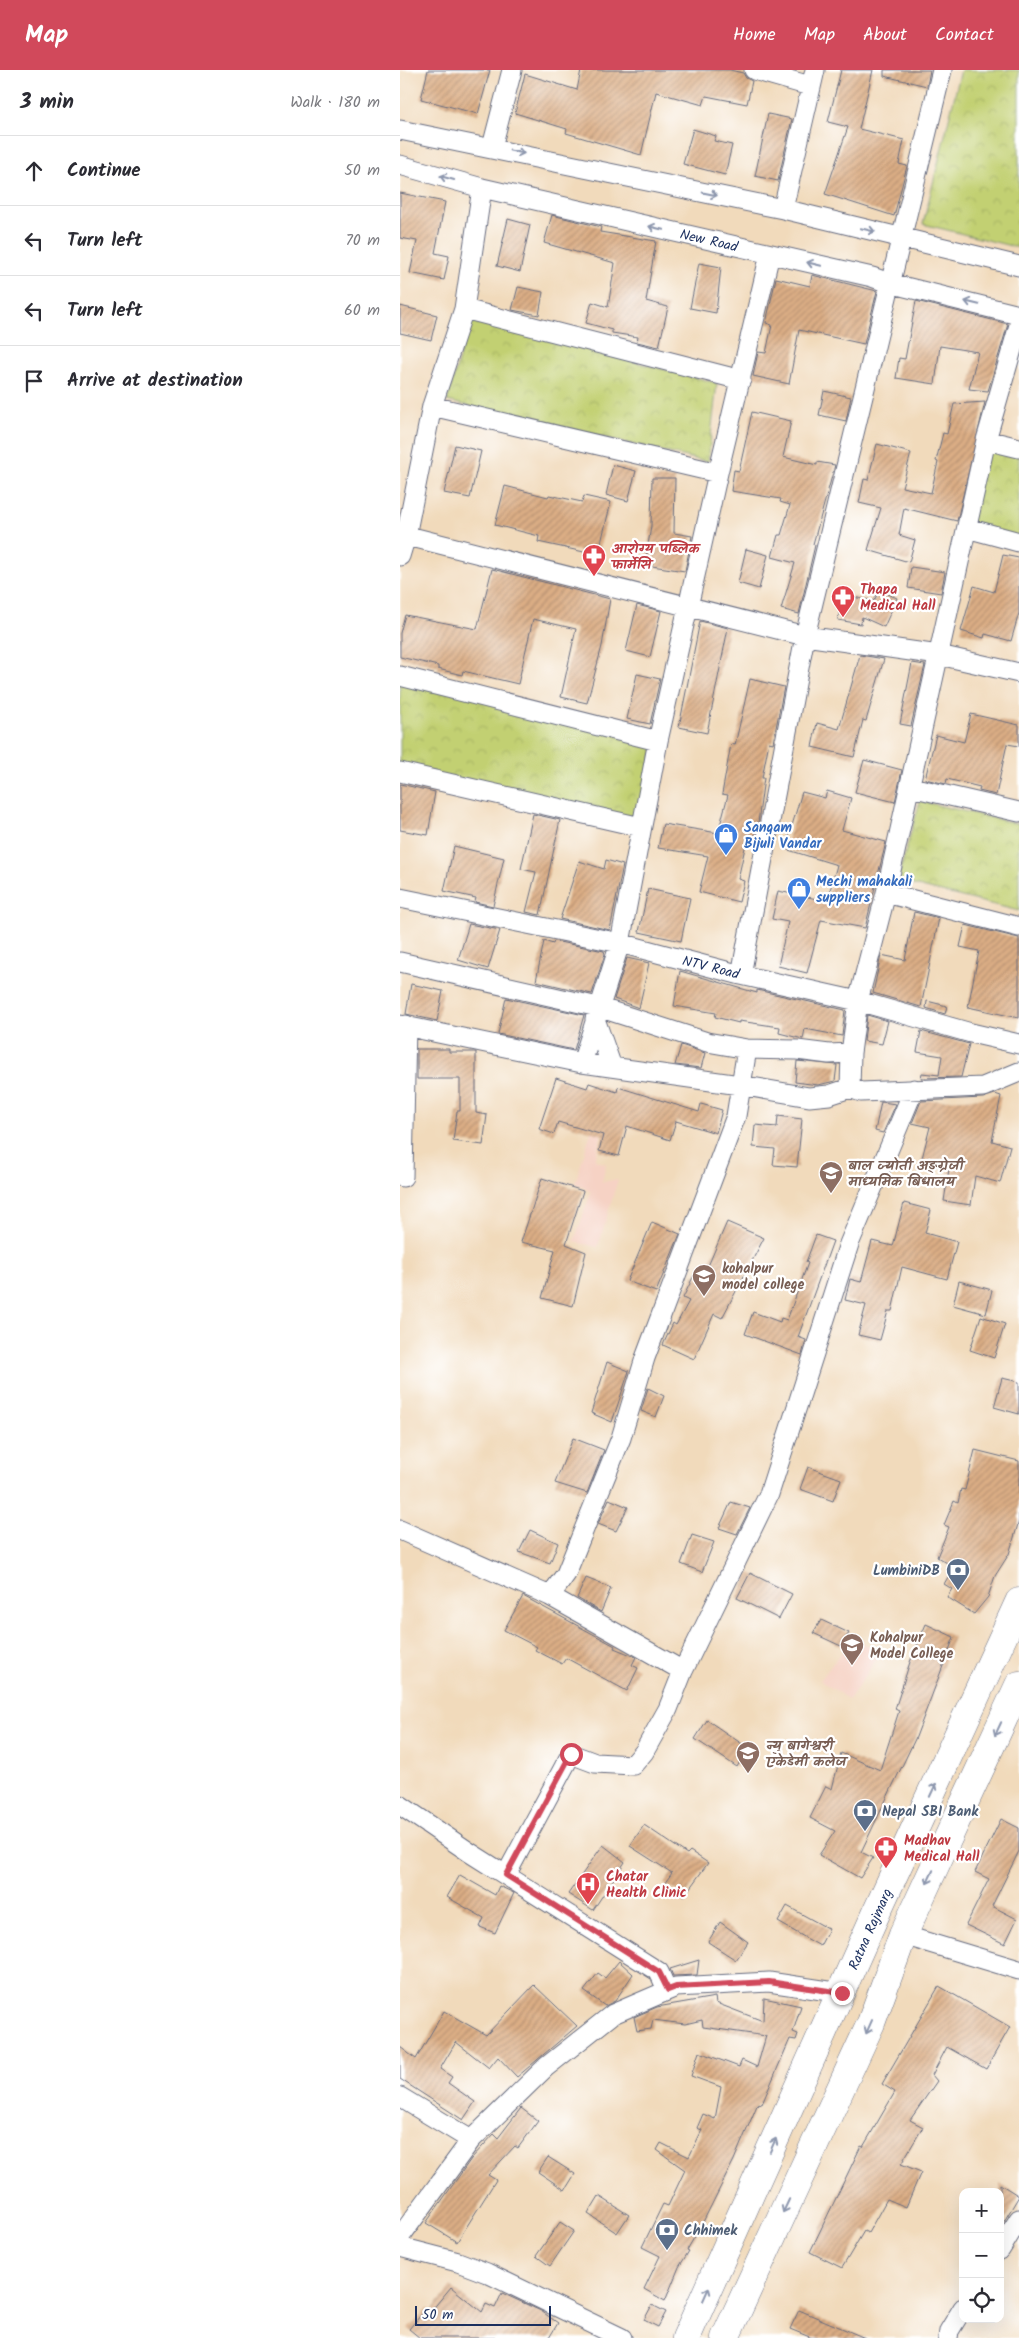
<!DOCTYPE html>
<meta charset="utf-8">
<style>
body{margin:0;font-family:Kalam,"Playpen Sans Deva",sans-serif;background:#f2f2f3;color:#2b2b33}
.controls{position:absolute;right:15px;bottom:15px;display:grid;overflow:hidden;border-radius:10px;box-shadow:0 5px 20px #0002}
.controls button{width:45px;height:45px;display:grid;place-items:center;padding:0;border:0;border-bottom:1px solid #e1e1e2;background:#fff;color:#2b2b33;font:25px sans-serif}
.scale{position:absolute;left:15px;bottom:12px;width:136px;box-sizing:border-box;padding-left:5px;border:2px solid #1b2f5e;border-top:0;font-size:14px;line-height:18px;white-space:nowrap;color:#1b2f5e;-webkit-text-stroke:4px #fff;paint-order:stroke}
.stop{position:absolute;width:15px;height:15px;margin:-11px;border:4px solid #d1495b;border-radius:50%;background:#fff}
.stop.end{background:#d1495b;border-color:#fff;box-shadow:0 1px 5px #0008}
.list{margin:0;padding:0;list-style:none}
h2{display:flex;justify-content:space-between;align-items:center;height:65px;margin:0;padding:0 20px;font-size:21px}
h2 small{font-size:16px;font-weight:400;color:#7c7c81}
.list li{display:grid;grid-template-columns:32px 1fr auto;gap:15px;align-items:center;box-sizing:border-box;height:70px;padding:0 20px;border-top:1px solid #e1e1e2}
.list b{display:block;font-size:19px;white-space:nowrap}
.list em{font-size:16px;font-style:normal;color:#7c7c81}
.icon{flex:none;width:28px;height:28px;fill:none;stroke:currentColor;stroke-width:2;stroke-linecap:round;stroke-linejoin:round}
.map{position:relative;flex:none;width:619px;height:2268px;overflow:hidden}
header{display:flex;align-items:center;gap:30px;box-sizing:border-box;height:70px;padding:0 25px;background:#d1495b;color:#fff}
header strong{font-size:24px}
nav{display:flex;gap:28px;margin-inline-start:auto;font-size:18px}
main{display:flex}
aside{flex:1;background:#fff}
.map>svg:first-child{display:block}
.built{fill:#f6d2c4}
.park{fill:url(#park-crowns);stroke:#6e8068}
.building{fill:url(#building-hatch)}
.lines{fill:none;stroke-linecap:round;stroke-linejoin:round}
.street-casing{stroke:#666b7f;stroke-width:21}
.highway-casing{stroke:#666b7f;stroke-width:29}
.street{stroke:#fff;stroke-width:19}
.highway{stroke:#fff;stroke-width:28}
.oneway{stroke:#8d97ae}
.route{stroke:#d1495b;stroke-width:6}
.labels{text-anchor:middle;stroke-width:4.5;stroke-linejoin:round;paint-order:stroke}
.street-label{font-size:14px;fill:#1b2f5e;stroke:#fff}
.health-label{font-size:14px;font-weight:bold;fill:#be3a42;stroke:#fff;text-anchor:start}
.shop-label{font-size:14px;font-weight:bold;fill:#366cbe;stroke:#fff;text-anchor:start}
.education-label{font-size:14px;font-weight:bold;fill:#785e54;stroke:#fff;text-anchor:start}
.service-label{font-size:14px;font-weight:bold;fill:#4e5e75;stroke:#fff;text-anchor:start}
</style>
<header>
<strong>Map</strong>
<nav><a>Home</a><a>Map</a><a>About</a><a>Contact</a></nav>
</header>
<main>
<aside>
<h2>3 min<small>Walk · 180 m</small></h2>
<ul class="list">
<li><svg class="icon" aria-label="ahead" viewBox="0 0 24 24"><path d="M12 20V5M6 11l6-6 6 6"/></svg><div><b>Continue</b></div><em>50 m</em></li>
<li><svg class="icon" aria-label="left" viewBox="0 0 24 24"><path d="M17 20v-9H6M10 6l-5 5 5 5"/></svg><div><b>Turn left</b></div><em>70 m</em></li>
<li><svg class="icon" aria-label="left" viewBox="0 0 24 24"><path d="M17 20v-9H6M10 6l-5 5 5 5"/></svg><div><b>Turn left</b></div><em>60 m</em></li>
<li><svg class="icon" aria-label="arrive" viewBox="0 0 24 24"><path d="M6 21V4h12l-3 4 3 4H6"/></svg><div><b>Arrive at destination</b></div></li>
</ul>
</aside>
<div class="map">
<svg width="619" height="2268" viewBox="0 0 619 2268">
<defs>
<pattern id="park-crowns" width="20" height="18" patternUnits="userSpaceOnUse" patternTransform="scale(1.25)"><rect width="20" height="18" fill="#c2d072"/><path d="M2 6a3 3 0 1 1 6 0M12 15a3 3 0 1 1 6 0" fill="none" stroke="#a6b365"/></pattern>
<pattern id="building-hatch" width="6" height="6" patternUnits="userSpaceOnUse" patternTransform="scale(1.25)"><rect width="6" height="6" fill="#dcae85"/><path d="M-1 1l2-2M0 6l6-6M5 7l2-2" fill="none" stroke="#b28e70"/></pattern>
</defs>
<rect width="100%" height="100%" fill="#fff"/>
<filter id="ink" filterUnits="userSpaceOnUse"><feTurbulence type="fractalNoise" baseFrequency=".02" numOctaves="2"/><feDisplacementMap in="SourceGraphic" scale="10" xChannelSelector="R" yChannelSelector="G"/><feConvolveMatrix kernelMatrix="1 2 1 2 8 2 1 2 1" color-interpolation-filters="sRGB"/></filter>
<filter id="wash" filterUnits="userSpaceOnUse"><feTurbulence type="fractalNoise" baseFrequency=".0096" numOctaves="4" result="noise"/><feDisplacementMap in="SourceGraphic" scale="20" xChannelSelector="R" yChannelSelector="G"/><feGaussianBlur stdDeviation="1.12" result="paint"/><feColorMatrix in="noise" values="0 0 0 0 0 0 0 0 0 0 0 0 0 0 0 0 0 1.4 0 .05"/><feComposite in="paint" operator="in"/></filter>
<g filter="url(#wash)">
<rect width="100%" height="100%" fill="#f1dabb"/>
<path class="built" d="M203,1024L211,1028L195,1090L206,1094L202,1112L218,1109L198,1177L174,1172L191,1122L175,1113Z
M452,1569L482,1581L449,1630L420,1610Z"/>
<path class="park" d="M561,0H619V178L523,154Z
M70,250L317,313L308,392L47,331Z
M586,370L619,378V472L567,458Z
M0,609L254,674L239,751L0,701Z
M520,731L619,754V841L497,811Z"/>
<g id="blocks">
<path class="building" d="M28,0H90L78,44L21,29Z
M181,0H330L343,3L346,8L352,11L347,34L306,26L303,35L256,22L241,85L166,63L167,59L115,43L125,4L177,20Z
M441,0H473L459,59L504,70L499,94L507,96L494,146L425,124L448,57L428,52Z
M484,0H530L527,16L484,6Z
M368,44L392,49L378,111L355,106Z
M293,59L316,66L314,71L332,75L325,105L283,94Z
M0,123L45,132L35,183L49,186L44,210L10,203L17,171L0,168Z
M152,145L201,157L200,162L256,171L246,231L268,237L259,277L237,272L238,267L212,263V260L186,253L192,232L208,237L215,193L144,173Z
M108,149L130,155L120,202L97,196Z
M299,193L321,197L316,243L290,238Z
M412,205L477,221L464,274L399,260L389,314L353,306L358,282L366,283L372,255L366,253L376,208L410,216Z
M118,217L143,222L139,245L112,240Z
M516,231L608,254L588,321L569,319L578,282L540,276L535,314L496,308L499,288L505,289Z
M0,236L37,245L31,270L0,263Z
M424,321L451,327L446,351L419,345Z
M585,332L557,451L504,438L499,465L515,470L509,492L468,480L481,438L459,433L464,409L468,410L477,374L511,383L502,417L531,423L538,392L536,391L543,363L547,364L554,334Z
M352,342L391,351L383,387L417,395V392L435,395L413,474L415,475L399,544L381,539L395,493L372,487L378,465H381L390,435L380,432L381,429L331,421L334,400L339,401Z
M55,375L81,381L70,428L44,423Z
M213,395L236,401L228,431L206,425Z
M252,408H275L274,463L292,466L285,501L245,495L251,456Z
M105,416L148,427L149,425L182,432L184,426L211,432L198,485L138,472L139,466L95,455Z
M346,479L368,485L359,519L338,513Z
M603,485L619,488V543L611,571L585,564L584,568L561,561L574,516L594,522Z
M511,497L545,502L541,523L508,518Z
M92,499L210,529L202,576L187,633L161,627L176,559L133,549L118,614L63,601L62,605L38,599V596L0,587V563L5,545L77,559Z
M479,520L497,528L484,557L462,547L461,554L438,550L442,525L474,531Z
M237,535L261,541L250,587L226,581Z
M300,551L328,558L307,663L279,657Z
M460,585L484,589L466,651L463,650L454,687L412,677L417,653L439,659Z
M512,593L525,595L511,656L500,654Z
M237,604L260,609L250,654L227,649Z
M350,609L384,617L373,673L369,672L362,708H364L357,760L355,766L348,764L338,809L344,811L339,832L299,822L308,786L258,778L263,754L318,763L328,725L322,724L331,674L335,675Z
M571,644L619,655V676L607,674L596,725L579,721L580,717L547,709L546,714L525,709L536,665L564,672Z
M464,690L502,700L495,732L455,722Z
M0,714L35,722L28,765L0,760Z
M427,721L451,728L442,760L486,772L465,858L421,850L407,903L378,896L388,852L372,849L378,821L427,831L437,795L385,779L402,722L425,728Z
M133,744L160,750L140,845L126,842L136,802L121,799Z
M54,776L104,788L93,836L75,832L76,828L44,821Z
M206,790L223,795L210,860L160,849L179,791L204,799Z
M248,819L290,828L281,871L239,862Z
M514,842L539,848L521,937L473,923L481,885L505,890Z
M69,854L100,860L88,899L58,890Z
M565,855L619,868V948L568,937L579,881L560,877Z
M144,871L153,874L154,871L204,881L205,884L192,924L136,911Z
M227,888L249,893L239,938L214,929Z
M280,901L357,923V920L445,940L442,966L405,959L403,969L379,963L380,957L339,951V953L315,947L316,943L274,936Z
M11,914L43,921L37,951L6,944Z
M106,928L184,945L174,980L98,964Z
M527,931L547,936L545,944L526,938Z
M467,945L488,951L482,974L464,971Z
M521,961L569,974L561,1007L521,1008L522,1003L539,1005L542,986L517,982Z
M281,975L305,983L301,998L275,995Z
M17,979H49V982H76V1043L87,1045L83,1075L53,1071L57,1041H60V1009H17Z
M397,991L437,995L435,1011L418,1015L395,1012Z
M156,1008L187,1018L189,1013L217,1022L218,1017L299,1042L301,1034L322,1040L316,1063L276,1051L270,1070L227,1056L219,1086L199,1081L203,1065L158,1052L154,1064L139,1059Z
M595,1024L601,1026L592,1071L610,1076L600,1113L575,1106L571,1135L544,1131L549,1099L521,1092L530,1057L512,1053L521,1031L583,1028Z
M481,1032L496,1034L483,1063L475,1061Z
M378,1046L402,1049L397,1097L373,1095L375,1079L353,1077L355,1055L377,1057Z
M142,1108L183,1121L166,1174L186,1182L173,1236L142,1228L155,1180L121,1172Z
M504,1133L531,1140L525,1163L557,1172L547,1209L502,1197L492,1241H488L480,1270L458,1265L466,1235L445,1230L450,1209L461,1212L472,1171L493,1176Z
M252,1152L280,1164L256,1222L227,1211Z
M327,1152L364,1168L322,1248L314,1244L294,1289L263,1275L273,1253L276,1255L289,1231L283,1228L294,1205L302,1210Z
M416,1165L433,1171L398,1267L406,1270L402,1285L345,1264L353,1242L380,1252L381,1248L387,1250L408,1193L406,1192Z
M559,1211L592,1220L586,1244L553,1235Z
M581,1246L605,1254L594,1288L570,1280Z
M207,1292L229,1301L212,1352L191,1343Z
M602,1308L619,1312V1344L594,1337Z
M248,1318L264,1326L256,1347L241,1341Z
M173,1368L204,1380L187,1423L155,1413Z
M575,1380L619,1391V1451L609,1484L595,1506L588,1527L574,1544L547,1527L552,1519L544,1514L554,1497L537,1487L549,1457L544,1455L554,1431L558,1433L561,1419L565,1420Z
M408,1397L441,1409L433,1431L400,1419Z
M209,1429L228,1437L216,1461L198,1454Z
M331,1432L350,1438L337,1464L319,1458Z
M130,1460L158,1473L150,1493L119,1482Z
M292,1465L314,1472L302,1502L281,1494Z
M350,1503L392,1524L379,1549L337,1528Z
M186,1508L211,1518L201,1542L177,1528Z
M123,1526L215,1576L214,1578L236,1587L232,1595L238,1598L227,1621L166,1588L162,1594L135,1580L137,1577L104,1560Z
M421,1550L449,1563L441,1576L413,1563Z
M526,1554L554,1567L516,1667L461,1782L473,1788L460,1808L419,1785L435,1761L410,1748L426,1716L432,1719L441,1683L480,1700L499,1641L495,1639L510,1592Z
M307,1650L348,1678L337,1697L295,1669Z
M601,1749L619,1758V1781L592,1836L617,1849L605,1874L566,1855L589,1809L575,1802Z
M244,1755L287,1784L290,1781L308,1793L284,1826L264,1814L272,1803L230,1776Z
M203,1775L225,1792L193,1840L168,1824Z
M60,1805L95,1825L99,1816L114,1823L95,1863L80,1857L84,1848L47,1827Z
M387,1836L429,1859L420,1876L378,1852Z
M320,1852L348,1872L336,1890L308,1872Z
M299,1890L297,1905L273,1906L270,1899Z
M219,1891L233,1904L215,1931L205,1936L184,1921L198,1903L205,1908Z
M134,1915L177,1956L117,2007L98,1987L89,1998L56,1972L40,1999L52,2007L48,2013L75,2032L63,2050L0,2009V1977L16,1989L44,1941L86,1965Z
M539,1916L610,1957L586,1999L547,1977L532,2005L537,2011L510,2050L523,2057L501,2094L521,2102L506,2137L487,2129L468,2163L464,2161L442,2198L410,2182L461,2076L463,2077L495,2022L482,2014Z
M315,1927L316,1933L363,1951L364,1928L401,1936L393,1962L398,1964L396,1970L390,1969L362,2034L358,2033L334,2090L302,2154L287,2180L289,2181L279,2197L265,2231L244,2219L260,2186L242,2177L263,2134L268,2136L285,2100L257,2080L261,2073L289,2087L302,2060L297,2058L303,2044L315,2049L321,2017L291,2006L299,1982L339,1997L342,1990L357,1997L366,1966L303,1957L302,1950L285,1954L253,1950L251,1959L237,1961L234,1947L257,1937Z
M121,2038L138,2051L118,2078L115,2076L88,2105L96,2110L57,2172L26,2153L71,2089L94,2064L98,2068Z
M148,2087L175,2104L165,2120L138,2102Z
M600,2114L619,2126L600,2158Z
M199,2126L229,2145L217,2163L188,2144Z
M160,2152L174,2161L150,2196L136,2186Z
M51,2217L82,2242L86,2234L95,2238L102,2223L141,2241L158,2253L149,2268H20L9,2259L27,2238L31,2241Z
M252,2235L266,2242L258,2257L244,2250Z
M399,2240L465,2268H412L390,2259Z"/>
</g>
</g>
<g filter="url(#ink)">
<use href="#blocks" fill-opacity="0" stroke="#666b7f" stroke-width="1"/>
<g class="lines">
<g class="street-casing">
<path id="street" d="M354,0L410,16
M0,60L383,139L619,196
M92,77L112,0
M0,95L82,118L472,207L489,213L619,245
M383,139L415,0
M64,239L341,310
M32,336L318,403
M586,370L619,378
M567,458L619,472
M0,464L405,566L539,585L619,603
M0,486L6,466L32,336L64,239L82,118
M0,606L258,671
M0,702L241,757
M511,717L619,742
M486,823L619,857
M0,828L220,873L341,905L458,931L571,963L619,974
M0,892L198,937L307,972L347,979L397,980L429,984L451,983L450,1018L461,1022L583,1017L619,1002
M341,905L405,566L542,0
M195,949L212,997
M0,955L182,993L340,1015L409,1027L429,1025L450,1018
M451,983L458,931L486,823L586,370L619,255
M182,993L220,873L258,671L318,403L370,184
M3,1107L6,955
M0,1460L150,1526L283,1601
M150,1526L166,1504L221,1368L245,1288L336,1046L347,979
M0,1735L69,1782L259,1902L267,1920
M106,1805L171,1684L195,1693L233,1695L244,1682L268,1639L283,1601L369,1424L449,1174L514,1019
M503,1865L619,1900
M0,2027L71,2070
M0,2167L71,2070L146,1997L213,1944L276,1917L369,1912L442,1923
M0,2177L58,2192L87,2203L222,2268
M600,2180L619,2149
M548,2268L549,2261L563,2238"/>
</g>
<g class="highway-casing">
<path id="highway" d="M286,2268L478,1839L619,1532
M325,2268L471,1953L503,1865L619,1615"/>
</g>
<use href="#street" class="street"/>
<use href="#highway" class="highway"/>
</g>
<defs><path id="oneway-shaft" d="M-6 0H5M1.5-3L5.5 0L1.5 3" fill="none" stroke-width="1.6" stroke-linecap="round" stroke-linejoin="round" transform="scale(1.25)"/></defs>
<g class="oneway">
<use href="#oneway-shaft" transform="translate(117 82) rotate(12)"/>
<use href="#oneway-shaft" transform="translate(47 108) rotate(-164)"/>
<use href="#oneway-shaft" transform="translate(310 124) rotate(12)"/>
<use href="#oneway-shaft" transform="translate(256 158) rotate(-167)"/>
<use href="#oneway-shaft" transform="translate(468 160) rotate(14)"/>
<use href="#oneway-shaft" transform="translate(414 194) rotate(-167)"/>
<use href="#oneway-shaft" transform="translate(572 233) rotate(-166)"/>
<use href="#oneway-shaft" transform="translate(598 1659) rotate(115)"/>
<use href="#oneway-shaft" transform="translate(533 1720) rotate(-65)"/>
<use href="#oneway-shaft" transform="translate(530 1807) rotate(115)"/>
<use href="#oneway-shaft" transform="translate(469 1957) rotate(114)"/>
<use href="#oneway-shaft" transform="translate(373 2075) rotate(-66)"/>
<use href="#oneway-shaft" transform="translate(386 2136) rotate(115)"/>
<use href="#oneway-shaft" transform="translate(306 2224) rotate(-66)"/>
</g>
</g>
<g class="lines" filter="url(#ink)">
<path class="route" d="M171,1684L106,1805L259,1902L268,1920L276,1917L369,1912L442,1923"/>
</g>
<defs>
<g id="pharmacy-pin" transform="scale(1.25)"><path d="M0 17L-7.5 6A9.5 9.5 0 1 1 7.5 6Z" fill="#e0444e" stroke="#fff"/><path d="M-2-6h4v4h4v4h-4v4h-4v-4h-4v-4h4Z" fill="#fff"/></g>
<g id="shop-pin" transform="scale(1.25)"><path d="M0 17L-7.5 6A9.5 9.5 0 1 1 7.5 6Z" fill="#3f7fe0" stroke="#fff"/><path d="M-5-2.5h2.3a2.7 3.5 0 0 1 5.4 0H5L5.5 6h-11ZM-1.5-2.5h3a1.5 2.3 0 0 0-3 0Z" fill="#fff"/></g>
<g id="school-pin" transform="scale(1.25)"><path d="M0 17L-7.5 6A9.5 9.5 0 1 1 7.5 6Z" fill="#8d6e63" stroke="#fff"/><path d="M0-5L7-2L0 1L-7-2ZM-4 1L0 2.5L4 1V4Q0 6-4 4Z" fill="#fff"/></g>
<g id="bank-pin" transform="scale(1.25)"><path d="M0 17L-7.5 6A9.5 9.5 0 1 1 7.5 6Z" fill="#5c6f8a" stroke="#fff"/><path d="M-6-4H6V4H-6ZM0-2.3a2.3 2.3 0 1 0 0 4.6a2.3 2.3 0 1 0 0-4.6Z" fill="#fff"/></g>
<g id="university-pin" transform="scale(1.25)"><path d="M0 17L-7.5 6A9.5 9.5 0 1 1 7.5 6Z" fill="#8d6e63" stroke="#fff"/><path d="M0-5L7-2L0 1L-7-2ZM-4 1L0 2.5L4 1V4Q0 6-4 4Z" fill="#fff"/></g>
<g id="hospital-pin" transform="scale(1.25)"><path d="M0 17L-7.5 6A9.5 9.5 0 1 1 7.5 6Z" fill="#e0444e" stroke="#fff"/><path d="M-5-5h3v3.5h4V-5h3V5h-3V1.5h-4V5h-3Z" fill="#fff"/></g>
</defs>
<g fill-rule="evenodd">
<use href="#pharmacy-pin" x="194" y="486"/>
<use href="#pharmacy-pin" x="443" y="527"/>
<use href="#shop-pin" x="326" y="765"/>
<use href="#shop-pin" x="399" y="819"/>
<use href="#school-pin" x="431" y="1103"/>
<use href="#school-pin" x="304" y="1206"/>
<use href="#bank-pin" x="558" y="1500"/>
<use href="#university-pin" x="452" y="1575"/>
<use href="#school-pin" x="348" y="1683"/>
<use href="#bank-pin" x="465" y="1741"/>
<use href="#pharmacy-pin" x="486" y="1778"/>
<use href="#hospital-pin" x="188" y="1814"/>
<use href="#bank-pin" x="267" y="2160"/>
</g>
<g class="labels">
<g class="street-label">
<text transform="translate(309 170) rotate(13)" y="5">New Road</text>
<text transform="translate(311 897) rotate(14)" y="5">NTV Road</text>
<text transform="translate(470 1859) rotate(-66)" y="5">Ratna Rajmarg</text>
</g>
<g class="health-label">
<text x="212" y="483">आरोग्य पब्लिक<tspan x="212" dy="16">फार्मेसि</tspan></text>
<text x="460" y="524">Thapa<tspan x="460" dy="16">Medical Hall</tspan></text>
<text x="504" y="1775">Madhav<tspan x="504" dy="16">Medical Hall</tspan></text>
<text x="206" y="1811">Chatar<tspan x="206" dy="16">Health Clinic</tspan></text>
</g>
<g class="shop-label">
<text x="344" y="762">Sangam<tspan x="344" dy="16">Bijuli Vandar</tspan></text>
<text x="416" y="816">Mechi mahakali<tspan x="416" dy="16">suppliers</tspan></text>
</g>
<g class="education-label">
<text x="448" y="1100">बाल ज्योती अङ्ग्रेजी<tspan x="448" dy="16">माध्यमिक बिधालय</tspan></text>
<text x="322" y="1203">kohalpur<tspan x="322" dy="16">model college</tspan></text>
<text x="470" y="1572">Kohalpur<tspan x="470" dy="16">Model College</tspan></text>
<text x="366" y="1680">न्यु बागेश्वरी<tspan x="366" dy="16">एकेडेमी कलेज</tspan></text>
</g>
<g class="service-label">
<text x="540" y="1505" text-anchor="end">LumbiniDB</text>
<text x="482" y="1746">Nepal SBI Bank</text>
<text x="284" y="2165">Chhimek</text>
</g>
</g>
</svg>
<div class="controls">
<button>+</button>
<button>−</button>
<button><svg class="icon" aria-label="locate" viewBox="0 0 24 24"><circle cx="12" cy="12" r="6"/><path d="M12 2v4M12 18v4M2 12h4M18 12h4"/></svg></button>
</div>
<div class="scale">50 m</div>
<div class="stop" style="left:171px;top:1684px"></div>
<div class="stop end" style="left:442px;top:1923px"></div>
</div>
</main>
